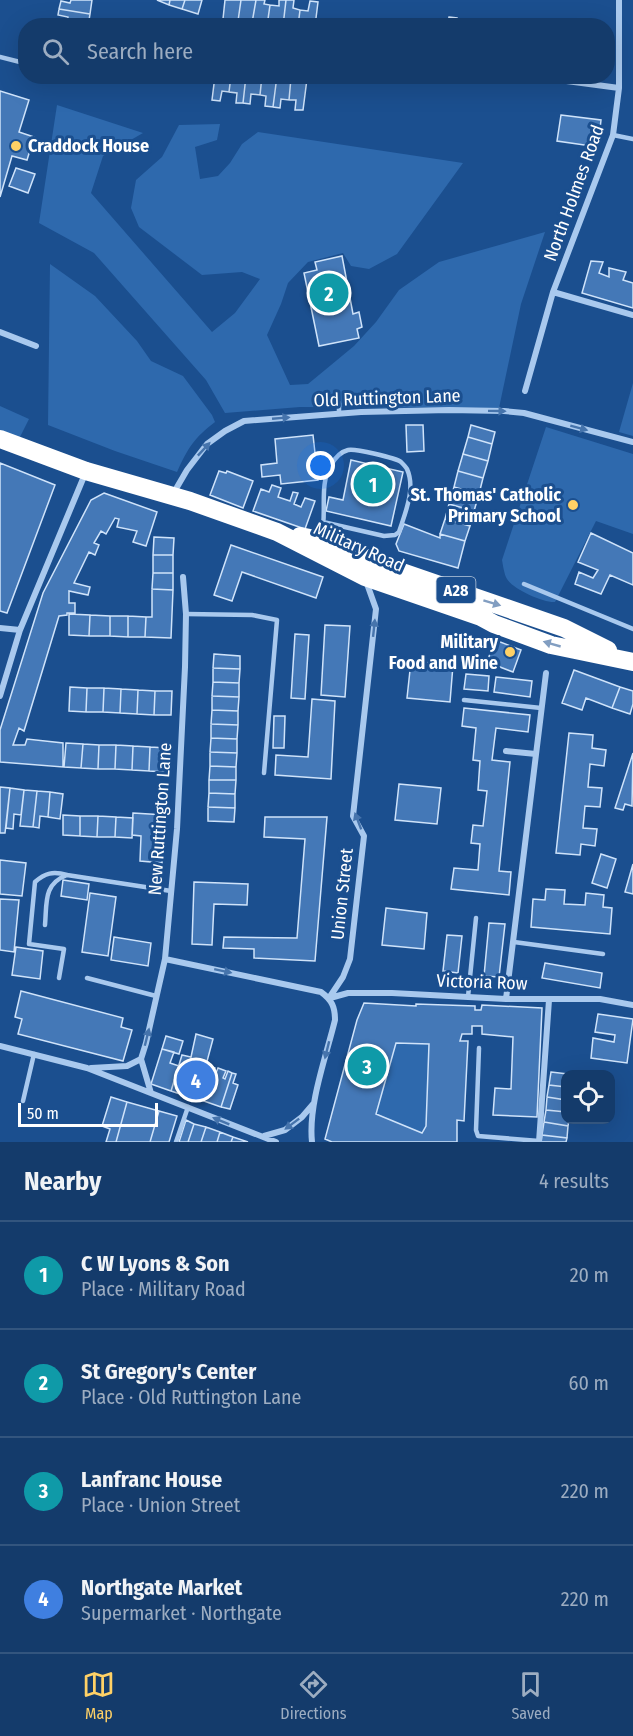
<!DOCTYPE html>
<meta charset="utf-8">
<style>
body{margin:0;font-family:"Fira Sans Condensed",sans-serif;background:#214673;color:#f1f3f6}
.controls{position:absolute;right:18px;bottom:18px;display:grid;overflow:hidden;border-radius:12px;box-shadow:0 6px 24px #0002}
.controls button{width:54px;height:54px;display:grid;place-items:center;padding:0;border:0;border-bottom:2px solid #33557e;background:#143b6b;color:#f1f3f6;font:30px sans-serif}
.scale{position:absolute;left:18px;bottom:15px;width:140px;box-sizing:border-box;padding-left:6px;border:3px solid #fff;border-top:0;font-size:16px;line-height:21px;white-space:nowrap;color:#fff;-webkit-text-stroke:4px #1b4f8f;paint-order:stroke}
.you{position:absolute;left:321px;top:466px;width:21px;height:21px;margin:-15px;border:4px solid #fff;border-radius:50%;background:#1a73e8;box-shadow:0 0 0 9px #1a73e833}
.badge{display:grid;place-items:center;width:39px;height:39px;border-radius:50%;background:#ffd166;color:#fff;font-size:20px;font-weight:700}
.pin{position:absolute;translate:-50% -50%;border:3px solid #fff;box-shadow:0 2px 6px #0006}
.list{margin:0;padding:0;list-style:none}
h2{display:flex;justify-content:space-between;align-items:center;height:78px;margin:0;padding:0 24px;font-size:26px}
h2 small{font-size:20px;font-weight:400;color:#9dadc1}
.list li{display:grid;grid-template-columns:39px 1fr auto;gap:18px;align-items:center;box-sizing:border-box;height:108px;padding:0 24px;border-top:2px solid #33557e}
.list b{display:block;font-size:22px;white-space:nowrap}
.list p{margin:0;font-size:20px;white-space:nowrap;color:#9dadc1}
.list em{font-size:20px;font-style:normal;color:#9dadc1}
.icon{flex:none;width:33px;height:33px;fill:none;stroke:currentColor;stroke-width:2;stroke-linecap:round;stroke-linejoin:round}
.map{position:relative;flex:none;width:633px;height:1142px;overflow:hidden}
.search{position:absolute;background:#143b6b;box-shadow:0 6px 24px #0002;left:18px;right:18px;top:18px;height:66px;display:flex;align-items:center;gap:15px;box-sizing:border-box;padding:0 21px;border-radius:24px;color:#9dadc1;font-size:22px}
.sheet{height:510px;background:#143b6b}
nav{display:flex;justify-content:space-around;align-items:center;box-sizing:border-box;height:84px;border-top:2px solid #33557e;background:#143b6b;font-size:16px;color:#9dadc1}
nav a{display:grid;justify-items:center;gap:3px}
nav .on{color:#ffd166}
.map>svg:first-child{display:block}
.green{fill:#2e69ad}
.building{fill:#4478b7;stroke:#cfe3fa;stroke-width:1.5;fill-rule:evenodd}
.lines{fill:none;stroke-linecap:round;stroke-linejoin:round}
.lane{stroke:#a9c9ee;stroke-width:4.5}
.street{stroke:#a9c9ee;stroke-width:6}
.highway{stroke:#fff;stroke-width:18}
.oneway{fill:#4674ac}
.oneway2{fill:#829ec1}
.poi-dot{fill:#ffd166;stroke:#1b4f8f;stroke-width:2}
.labels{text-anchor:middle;stroke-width:6;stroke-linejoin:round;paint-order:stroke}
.shield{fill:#1b4f8f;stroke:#bbcadd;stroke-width:1.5}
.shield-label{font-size:16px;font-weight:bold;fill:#fff}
.poi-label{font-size:18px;font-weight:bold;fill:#fff;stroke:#1b4f8f;text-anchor:end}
.street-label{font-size:18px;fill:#fff;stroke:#1b4f8f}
</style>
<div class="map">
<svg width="633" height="1142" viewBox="0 0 633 1142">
<rect width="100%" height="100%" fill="#1b4f8f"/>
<path class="green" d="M57,105L143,133L103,156L91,193L212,332L235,313L260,279L242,272L202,275L139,227L131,208L136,180L162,157L179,125L220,124L217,140L195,147L200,179L218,176L230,163L242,144L258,132L463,163L397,254L369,269L351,266L343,253L308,262L288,283L281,304L267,335L290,385L308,384L325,370L354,346L376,322L399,290L439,262L545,232L521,304L499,408L300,407L225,413L206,380L94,253L39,223Z
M50,264L95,296L137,341L151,361L183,376L212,415L215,422C194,438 188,448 177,472L115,451L48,425Z
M633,383V436L619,432Z
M0,406L29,419L16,445L0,439Z
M546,427L633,454V534L596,521L555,602C544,603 513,589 507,579C504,574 503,565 502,560Z
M396,1043L429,1044L426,1126L422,1133L376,1114Z"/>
<path class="building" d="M71,0H92L90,14L59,9L61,1L70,3Z
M157,0H170L169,5Z
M170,0H185L182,9L169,5Z
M185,0H202L198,14L182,9Z
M225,0H241L238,21L223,19Z
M241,0H256L252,23L238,21Z
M256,0H265L264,4L270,5L267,26L252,23Z
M279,0H286L283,26H267L270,5L279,6Z
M286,0H294L293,8L300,10L298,26H283Z
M310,1L318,2L315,26H298L300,10L308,11Z
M59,9L90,14L88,26L67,25L68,17L58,15Z
M449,17L457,18L456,26H447Z
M215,76H231L229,92L222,91L220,101L212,100Z
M231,76H246L243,103H236L237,93L229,92Z
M246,76H262L260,95L251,94L250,104L243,103Z
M262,76H277L273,107L265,106L266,96L260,95Z
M277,76L291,78L289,100L281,99L280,108L273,107Z
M291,78L307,79L303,110H295L296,100H289Z
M0,91L29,100L19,132L34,137L27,160L12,156L0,197Z
M561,115L601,120L598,147L557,141Z
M16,168L35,174L28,193L9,186Z
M342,256L353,314L359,312L362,327L357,329L359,338L319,346L304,273L317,270L315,262Z
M591,261L603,262L599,273L609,277V268L626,272L623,280L633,283V308L582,293Z
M406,425H423L424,451L407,452Z
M471,425L495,432L492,444L468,437Z
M313,435L318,480L281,484L280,475L262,477L261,465L277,463L275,439Z
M468,437L492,444L488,461L463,454Z
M463,454L488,461L483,478L458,471Z
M351,460L403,472L391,526L326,511L329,497L343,500Z
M0,463L55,485L7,613L0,611Z
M219,471L226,473L227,471L253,481L243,508L210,495Z
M458,471L483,478L479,494L454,487Z
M272,485L281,488L278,497L290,501L293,492L298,493L294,504L301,507L305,498L315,501L305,529L253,511L261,489L269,492Z
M454,487L479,494L474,511L449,504Z
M104,493L157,512L146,546L133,542L137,531L117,527L119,519L115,518L106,534L101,531L94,543L99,545L95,555L89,552L74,583L90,587L88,595L69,591V603H75V613H67V615L59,616L24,731L19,728L13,745H25L27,739L63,743V767L0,762V730L43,593L91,500Z
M449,504L474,511L470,526L445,519Z
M445,519L470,526L465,541L440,534Z
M404,524L440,538V534L465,541L458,568L399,551L396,544Z
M591,533L633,553V585L610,575L601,594L575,584L579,572L593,578L598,570L578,562Z
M154,537L174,538L173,555H153Z
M231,545L323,577L316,598L242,572L232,601L214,595Z
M153,555H173V573H153Z
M153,573H173V590L152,589Z
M152,589L173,590L171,638L145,637L146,617H152Z
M69,614L90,615L89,636L69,635Z
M90,615L110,616V636H89Z
M110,616H128V637L110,636Z
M128,616L146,617L145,637H128Z
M325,625L350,626L345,697L321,695Z
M295,634L309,635L305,699L291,698Z
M495,640L521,650L513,672L487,662Z
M214,654L240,656V669L213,668Z
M411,661L453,665L450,702L407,698Z
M213,668L240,669L239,683L213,682Z
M574,670L620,687L612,708L586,698L582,710L562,703Z
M466,674L489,676L488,691L464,689Z
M496,677L532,681L530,697L494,692Z
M213,682L239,683V697L212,696Z
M70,687L87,688L86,712L69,711Z
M620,687L633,691V704L630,714L612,708Z
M87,688H104L103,712H86Z
M104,688L121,689L120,713L103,712Z
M121,689L138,690L137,714L120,713Z
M138,690L155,691L154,715L137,714Z
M155,691H172L171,715H154Z
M212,696L239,697L238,711L212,710Z
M312,699L335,701L331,779L275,775L276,755L308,757Z
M464,708L530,715L528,732L496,728L492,760L510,762L499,871L511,872L509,895L451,889L454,868L478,870L480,844L471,843L473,825L483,826L487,791L478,790L480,761L473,760L476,728L462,726Z
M212,710L238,711V725L211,724Z
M274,716H285L284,748H273Z
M211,724L238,725L237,739L211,738Z
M569,733L593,735L592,748L606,750L604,766L590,764L588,787L602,788L600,807L585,806L583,828L597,829L595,846L581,844L580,855L556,853Z
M211,738L237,739V753L210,752Z
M66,743L83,744L81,768L64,767Z
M83,744L99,745L98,769L81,768Z
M99,745H116L115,769H98Z
M116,745L133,746L132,770L115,769Z
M133,746L150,747L149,771L132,770Z
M150,747L167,748L166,772L149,771Z
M210,752L237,753L236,767L210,766Z
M633,753L632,806L625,804L623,810L615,808Z
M210,766L236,767V780H209Z
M209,780H236L235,794L209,793Z
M399,784L441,788L437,824L395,820Z
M0,787L10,788L5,833H0Z
M10,788L24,790L21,815L14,814L13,829L6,828Z
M24,790L37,791L33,827L20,826Z
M37,791L50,792L48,817L40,816L39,828L33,827Z
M50,792L63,794L60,819L48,817Z
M209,793L235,794V808L208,807Z
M208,807L235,808L234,822L208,821Z
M133,813L165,815L162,863L140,861L141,836L132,835Z
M63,815L80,816V836L63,835Z
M80,816H98L97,837L80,836Z
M98,816L116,817L115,837H97Z
M116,817L133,818L132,838L115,837Z
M265,817H327L315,961L254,958V949L223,948L224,937L297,938L305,839L264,837Z
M601,854L616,859L607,888L592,883Z
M0,860L26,863L22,896L0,894Z
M633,864V894L625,892Z
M63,880L89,884L87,900L61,896Z
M194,882L248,884L247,905L214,904L212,945L192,944Z
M546,889L565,890L564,904L585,905L586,893L604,895L603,907L612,908L610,934L531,927L533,899L545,900Z
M90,893L116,897L108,956L82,952Z
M0,899L19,900L14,952L0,950Z
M386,908L427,913L424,949L382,945Z
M489,923L505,924L499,977L484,976Z
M447,935L462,936L458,973L443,971Z
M114,937L151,943L148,966L111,960Z
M16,947L43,951L40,979L12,975Z
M545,963L602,973L600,988L542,978Z
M21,991L123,1018L121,1027L132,1030L123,1061L18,1034L22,1019L15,1017Z
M364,1003L416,1006V1004L475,1006V1010H481L482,1005L542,1008L537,1117L493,1115L495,1088L511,1089L513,1037L482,1034V1026H472V1034H462L460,1041H468L464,1121L457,1120V1142H332L325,1139L357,1020ZM396,1043L429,1044L426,1126L422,1133L376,1114Z
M598,1014L633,1019L627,1063L591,1058L593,1038L614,1042L615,1035L595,1032Z
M196,1034L213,1039L206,1065L211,1067L201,1100L180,1094L191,1057Z
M166,1036L183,1041L179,1054L162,1049Z
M162,1049L174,1052L170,1063L179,1066L171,1091L151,1084Z
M182,1055L191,1057L180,1094L171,1091Z
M211,1067L215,1068L212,1077L214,1078L218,1068L226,1071L223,1078L225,1079L228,1071L232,1073L221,1107L201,1100Z
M551,1072L568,1074H566V1087L549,1085Z
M232,1073L236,1074L233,1083L238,1085L230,1109L221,1107Z
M549,1085L566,1087V1100L547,1097Z
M111,1097L127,1102L116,1142H106L110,1129L102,1126Z
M547,1097L566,1100V1112L546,1110Z
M127,1102L159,1111L150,1142H116Z
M546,1110L566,1112V1120H569L568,1126L544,1122Z
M159,1111L177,1116L169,1142H150Z
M186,1120L194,1124L188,1142H179Z
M544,1122L568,1126L567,1138L542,1135Z
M194,1124L206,1127L201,1142H188Z
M206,1127L220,1132L217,1142H201Z
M220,1132L233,1137L231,1142H217Z
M542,1135L567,1138L566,1142H541Z
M233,1137L248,1142H231Z"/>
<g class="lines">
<path class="lane" d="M0,57L20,62
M613,135L633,139
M339,414V403
M321,537C328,515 318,486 331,465C335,458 340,452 348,450C354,448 396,458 401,462C403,464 406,467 407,469C416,489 405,513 399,532L395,535L384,536L323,522
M524,584L633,629
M186,614L252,615L277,620L264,773
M464,700L541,708
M45,925C47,903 43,884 67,875L171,891
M514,942L603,954
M59,978L64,949L29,944L35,882C45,873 53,871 67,875
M87,978L156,996
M468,997L476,918
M479,1048L476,1130L478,1136L539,1141
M23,1101L34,1054
M176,1142L188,1107"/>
<path class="street" d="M529,76L619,88
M553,292L633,315
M0,332L36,346
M525,391L553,292L613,135L619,88V0
M173,494L187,470L207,444L225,431L244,421L361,412L449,410L504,411L524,413L633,442
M0,628L20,630
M0,696L20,630L85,474
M506,751L536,754
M165,959L321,992C332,1000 335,1007 335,1020C326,1057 308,1105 312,1142
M329,998L343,977L350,959L364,836L353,816L376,609L366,581
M330,998L348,993H392L506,999H600L633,1005
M506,999L546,673
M0,1046L87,1068L276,1142
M91,1068L127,1066L141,1059
M151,1093L141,1059L146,1043L165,959L177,829L185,667L186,614L183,577
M264,1136L285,1130L302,1117L314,1103
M539,1142L549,1000"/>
<path class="highway" d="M0,439L86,471L190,501L277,532L365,577L481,617L494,624L551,645L633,662
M300,536L320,540L402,572L564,628L608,650"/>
</g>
<defs><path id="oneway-solid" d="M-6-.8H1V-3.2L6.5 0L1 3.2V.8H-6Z" transform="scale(1.5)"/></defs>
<g class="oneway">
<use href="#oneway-solid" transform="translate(497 411) rotate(1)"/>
<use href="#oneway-solid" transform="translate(281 418) rotate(-5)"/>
<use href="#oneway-solid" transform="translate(579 428) rotate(15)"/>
<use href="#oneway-solid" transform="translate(204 449) rotate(-47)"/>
<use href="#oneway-solid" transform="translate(374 628) rotate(-84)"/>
<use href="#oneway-solid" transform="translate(358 821) rotate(-111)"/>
<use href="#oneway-solid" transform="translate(223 971) rotate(12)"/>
<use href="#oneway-solid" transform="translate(147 1037) rotate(-76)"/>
<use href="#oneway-solid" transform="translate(327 1050) rotate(104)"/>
<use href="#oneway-solid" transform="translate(221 1121) rotate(-158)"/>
<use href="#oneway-solid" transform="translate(292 1124) rotate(143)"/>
</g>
<g class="oneway2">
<use href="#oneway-solid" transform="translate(492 603) rotate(17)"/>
<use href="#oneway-solid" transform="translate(552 644) rotate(-164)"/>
</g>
<g class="poi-dot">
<circle cx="16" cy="146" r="6"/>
<circle cx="573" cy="505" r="6"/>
<circle cx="510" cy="652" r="6"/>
</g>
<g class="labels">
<rect class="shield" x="436.5" y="577" width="39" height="26" rx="4.5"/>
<g class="shield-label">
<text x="456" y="596">A28</text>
</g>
<g class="poi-label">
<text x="28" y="152" text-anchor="start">Craddock House</text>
<text x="561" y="501">St. Thomas' Catholic<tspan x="561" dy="21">Primary School</tspan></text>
<text x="498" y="648">Military<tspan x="498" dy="21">Food and Wine</tspan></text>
</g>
<g class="street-label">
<text transform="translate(574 193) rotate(-70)" y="6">North Holmes Road</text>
<text transform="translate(387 398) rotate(-2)" y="6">Old Ruttington Lane</text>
<text transform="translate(359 547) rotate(24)" y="6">Military Road</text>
<text transform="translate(160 819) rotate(-86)" y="6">New Ruttington Lane</text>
<text transform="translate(342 894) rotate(-84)" y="6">Union Street</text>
<text transform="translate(482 982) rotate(2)" y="6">Victoria Row</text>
</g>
</g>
</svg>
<div class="controls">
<button><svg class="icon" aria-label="locate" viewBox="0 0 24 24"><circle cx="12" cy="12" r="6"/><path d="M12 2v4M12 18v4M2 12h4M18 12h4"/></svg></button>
</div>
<div class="scale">50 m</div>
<div class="you"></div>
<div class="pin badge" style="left:373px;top:484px;background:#0f9aa8">1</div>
<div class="pin badge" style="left:329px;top:293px;background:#0f9aa8">2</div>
<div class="pin badge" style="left:367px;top:1066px;background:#0f9aa8">3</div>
<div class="pin badge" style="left:196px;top:1080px;background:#3f7fe0">4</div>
<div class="search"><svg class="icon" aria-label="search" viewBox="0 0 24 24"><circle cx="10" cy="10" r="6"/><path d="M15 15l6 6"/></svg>Search here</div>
</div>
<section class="sheet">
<h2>Nearby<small>4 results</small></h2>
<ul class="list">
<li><span class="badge" style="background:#0f9aa8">1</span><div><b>C W Lyons &amp; Son</b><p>Place · Military Road</p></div><em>20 m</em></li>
<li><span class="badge" style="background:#0f9aa8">2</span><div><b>St Gregory's Center</b><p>Place · Old Ruttington Lane</p></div><em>60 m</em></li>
<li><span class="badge" style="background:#0f9aa8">3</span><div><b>Lanfranc House</b><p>Place · Union Street</p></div><em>220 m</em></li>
<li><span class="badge" style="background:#3f7fe0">4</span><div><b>Northgate Market</b><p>Supermarket · Northgate</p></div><em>220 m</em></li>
</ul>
</section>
<nav>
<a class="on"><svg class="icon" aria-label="map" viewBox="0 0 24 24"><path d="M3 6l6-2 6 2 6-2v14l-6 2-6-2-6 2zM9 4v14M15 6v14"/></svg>Map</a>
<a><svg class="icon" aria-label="directions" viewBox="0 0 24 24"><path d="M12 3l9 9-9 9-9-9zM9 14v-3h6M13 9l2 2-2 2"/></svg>Directions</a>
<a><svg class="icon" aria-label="saved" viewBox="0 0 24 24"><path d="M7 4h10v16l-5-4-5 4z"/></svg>Saved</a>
</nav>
